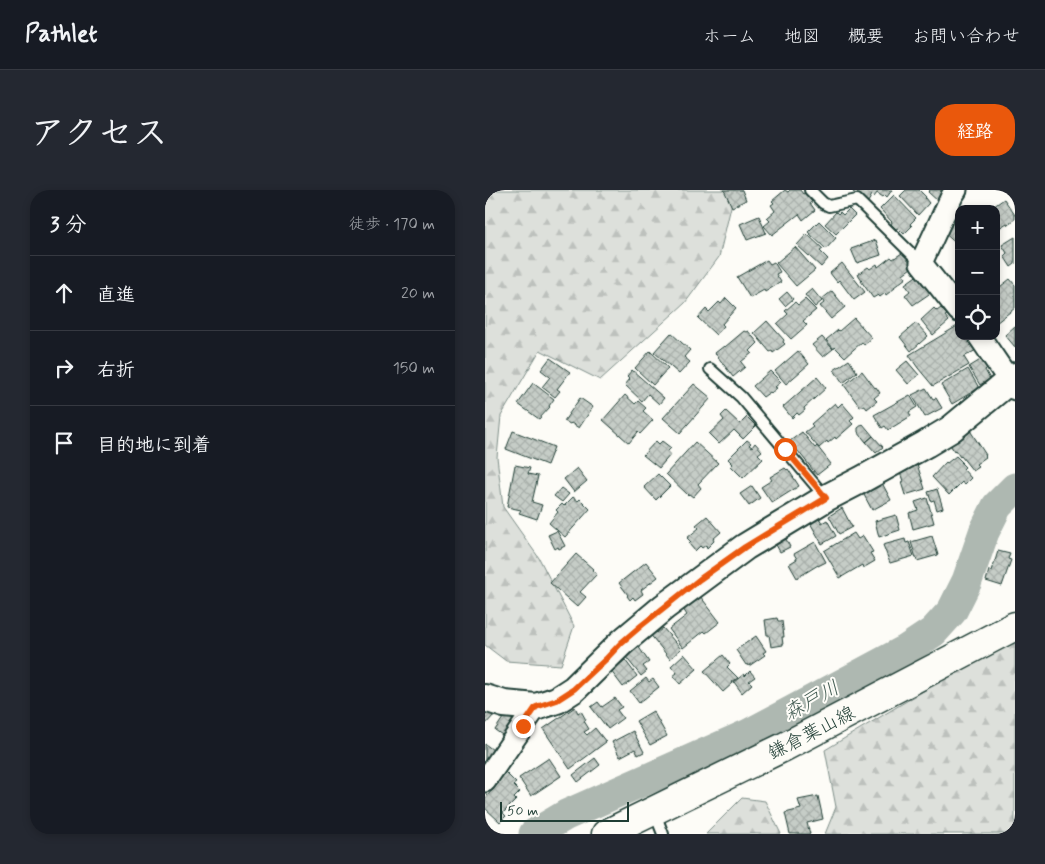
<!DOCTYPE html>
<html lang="ja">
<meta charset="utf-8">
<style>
body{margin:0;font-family:Mynerve,"Klee One",sans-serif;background:#242831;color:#f1f3f6}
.controls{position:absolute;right:15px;top:15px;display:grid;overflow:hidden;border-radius:10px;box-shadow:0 2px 8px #0003}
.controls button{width:45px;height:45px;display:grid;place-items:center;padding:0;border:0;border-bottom:1px solid #363941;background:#171b24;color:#f1f3f6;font:25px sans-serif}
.scale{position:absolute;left:15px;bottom:12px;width:129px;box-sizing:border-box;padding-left:5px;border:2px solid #1f3d34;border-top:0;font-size:14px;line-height:18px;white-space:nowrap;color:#1f3d34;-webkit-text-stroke:4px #fdfcf7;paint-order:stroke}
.stop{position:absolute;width:15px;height:15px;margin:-11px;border:4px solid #ea580c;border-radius:50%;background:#fff}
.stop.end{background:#ea580c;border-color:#fff;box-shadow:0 1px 5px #0008}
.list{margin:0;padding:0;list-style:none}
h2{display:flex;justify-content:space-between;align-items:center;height:65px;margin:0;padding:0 20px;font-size:21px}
h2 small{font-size:16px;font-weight:400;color:#9ea1a6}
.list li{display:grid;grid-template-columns:32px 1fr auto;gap:15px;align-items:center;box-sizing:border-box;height:75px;padding:0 20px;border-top:1px solid #363941}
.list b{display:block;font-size:19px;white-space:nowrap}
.list em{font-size:16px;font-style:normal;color:#9ea1a6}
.icon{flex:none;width:28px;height:28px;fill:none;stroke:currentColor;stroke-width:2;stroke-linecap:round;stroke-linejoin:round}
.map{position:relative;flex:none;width:530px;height:644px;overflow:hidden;border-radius:20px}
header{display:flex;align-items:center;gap:30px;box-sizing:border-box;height:70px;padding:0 25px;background:#171b24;border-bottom:1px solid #363941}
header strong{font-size:24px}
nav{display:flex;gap:28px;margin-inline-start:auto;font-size:18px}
.intro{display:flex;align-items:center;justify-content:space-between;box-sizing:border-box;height:120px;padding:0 30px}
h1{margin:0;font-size:35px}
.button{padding:12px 22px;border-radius:20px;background:#ea580c;color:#fff;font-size:18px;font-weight:700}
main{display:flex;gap:30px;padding:0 30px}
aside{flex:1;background:#171b24;border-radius:20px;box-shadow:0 2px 8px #0003}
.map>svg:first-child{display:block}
.forest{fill:url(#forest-firs);stroke:#7e8e88}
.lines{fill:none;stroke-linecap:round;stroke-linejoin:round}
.river{stroke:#aeb8b1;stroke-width:31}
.building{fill:url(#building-cross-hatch);stroke:#1f3d34}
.service-casing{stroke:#1f3d34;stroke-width:14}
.minor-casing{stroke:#1f3d34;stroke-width:25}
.tertiary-casing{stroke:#1f3d34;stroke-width:30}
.secondary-casing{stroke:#1f3d34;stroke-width:31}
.service{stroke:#fdfcf7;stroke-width:10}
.minor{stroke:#fdfcf7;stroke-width:21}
.tertiary{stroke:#fdfcf7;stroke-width:26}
.secondary{stroke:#fdfcf7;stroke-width:28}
.route{stroke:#ea580c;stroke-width:6}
.labels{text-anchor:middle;stroke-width:4;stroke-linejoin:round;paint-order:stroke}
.street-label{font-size:19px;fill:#1f3d34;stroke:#fdfcf7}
.water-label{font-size:20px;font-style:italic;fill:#435c53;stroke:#fdfcf7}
</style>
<header>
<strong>Pathlet</strong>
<nav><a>ホーム</a><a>地図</a><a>概要</a><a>お問い合わせ</a></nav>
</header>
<div class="intro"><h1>アクセス</h1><a class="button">経路</a></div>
<main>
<aside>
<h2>3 分<small>徒歩 · 170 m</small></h2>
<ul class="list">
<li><svg class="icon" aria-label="ahead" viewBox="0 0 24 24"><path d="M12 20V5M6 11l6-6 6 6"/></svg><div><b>直進</b></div><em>20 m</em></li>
<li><svg class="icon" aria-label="right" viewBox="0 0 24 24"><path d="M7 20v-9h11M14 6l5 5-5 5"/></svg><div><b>右折</b></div><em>150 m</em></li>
<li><svg class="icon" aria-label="arrive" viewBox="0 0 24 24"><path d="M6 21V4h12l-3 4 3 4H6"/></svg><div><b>目的地に到着</b></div></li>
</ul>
</aside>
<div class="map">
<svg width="530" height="644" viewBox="0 0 530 644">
<defs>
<pattern id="forest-firs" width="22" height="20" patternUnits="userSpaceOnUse" patternTransform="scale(1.25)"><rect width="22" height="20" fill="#dde0db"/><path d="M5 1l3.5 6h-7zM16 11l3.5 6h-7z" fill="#bdc1bd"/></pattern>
<pattern id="building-cross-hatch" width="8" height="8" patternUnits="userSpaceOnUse" patternTransform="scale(1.25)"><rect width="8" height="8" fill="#c6cdc7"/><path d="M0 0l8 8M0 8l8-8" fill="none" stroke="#aab1ac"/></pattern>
</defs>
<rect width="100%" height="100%" fill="#fdfcf7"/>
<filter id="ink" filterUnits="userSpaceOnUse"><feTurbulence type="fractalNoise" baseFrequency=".02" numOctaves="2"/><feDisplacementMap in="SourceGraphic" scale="10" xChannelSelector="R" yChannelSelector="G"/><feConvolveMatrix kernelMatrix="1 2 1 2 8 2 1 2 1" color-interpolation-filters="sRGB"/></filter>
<g filter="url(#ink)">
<path class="forest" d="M0,0H250L234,67L200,113L115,190L55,160L16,226L12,267L18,317L54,368L89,436L76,475L21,471L0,455Z
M530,446V644H340L351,617L340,560Z
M257,608L280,611L296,644H221Z"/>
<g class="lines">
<path class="river" d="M49,644L81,625L264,544L421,460L448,442L467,421L482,391L499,342L512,316L530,298"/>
</g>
<path class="building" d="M239,0H257L261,10L247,17Z
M300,0L303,2L305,0H315L318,4L320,3L327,12L325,13L330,20L318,30L314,24L287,45L279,36L285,31L282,28L290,21L286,15L289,13L287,11Z
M369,0H407L402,7L400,5L398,7L392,3L389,7L387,5L383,12L368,2Z
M421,0H434L441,7L440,8L444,13L433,25L415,6Z
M445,0H455L461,6L455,13L443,2Z
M409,5L431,28L425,34L427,36L419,44L413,38L411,39L406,34L407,32L395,19Z
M519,9L530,25V29L523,35L522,33L511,40V19H505Z
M364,19L370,25L351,44L340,34L351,22L353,24L355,22L358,25Z
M274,26L281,43L262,50L255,34Z
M472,26L474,28V56L458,42Z
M334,31L351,48L341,59L323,42Z
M322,44L338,59L335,61L343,69L336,77L312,55Z
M530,47V74L526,77L519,66L522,63L517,55Z
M391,50L396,65L372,73L366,59Z
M310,57L330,80L311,96L291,73Z
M420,61L430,75L418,84L421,88L409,97L410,98L401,105L400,103L395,107L393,105L388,108L376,91L377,90L373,84L383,77L385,79L392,74L393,77L406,67L408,69Z
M282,70L285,74L289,72L295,82L291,84L296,92L280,102L279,100L265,108L252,87Z
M357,73L380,102L369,110L354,90L352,92L345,83Z
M434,84L447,102L428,115L420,105L425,101L420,94Z
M525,89L530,95V118L511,133V100Z
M327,99L337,111L330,117L320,105Z
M347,101L360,117L346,129L335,116L339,113L337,109Z
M302,102L308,109L300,116L294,109Z
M241,108L251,118L237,134L239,136L231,145L213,128L221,119L224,122L234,112L236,114Z
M320,109L331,120L318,131L322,135L306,149L292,134L303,124L300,121L310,112L313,115Z
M449,118L452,121L456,118L462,125L460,126L464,131L448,145L436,130Z
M369,128L387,148L379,155L377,152L360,167L350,157L349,159L341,150L353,140L354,141Z
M282,131L299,150L298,152L300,154L288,163L287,161L285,162L269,143Z
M431,133L443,146L426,161L415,147Z
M474,135V146H483L491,160L479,167L484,175L448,196L433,178L424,165Z
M530,136V157L520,145Z
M259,141L261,142L263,141L273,153L265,161L267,163L256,172L260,177L248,187L230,163L239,156L240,157Z
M186,143L205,160L199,167L205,172L194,184L169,162Z
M337,147L348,159L338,167L327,155Z
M165,161L183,178L168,195L150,178Z
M313,161L324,174L301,194L290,181Z
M65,168L85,182L72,199L75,201L70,207L57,197L65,187L56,180Z
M497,169L502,178L500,180L505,189L495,195L484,177Z
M364,170L372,182L358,193L349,180Z
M422,171L434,185L423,194L411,180Z
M483,179L494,198L467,214L456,195Z
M147,180L179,208L174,214L163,204L157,211L140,195L145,189L142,186Z
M285,181L296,192L290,197L292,198L286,203L285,202L278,207L268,196Z
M377,181L390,198L391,197L395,203L389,208L392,211L382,219L379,215L375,217L359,195Z
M332,187L341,198L319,218L320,220L314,225L312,223L307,228L298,217Z
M48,193L69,209L64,216L65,217L54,229L33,214Z
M209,194L226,208L195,243L178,228Z
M441,198L448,209L451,208L457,218L440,227L427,205Z
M140,205L150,214L153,211L161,218L158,221L168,230L155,244L153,242L144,253L118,230Z
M425,205L432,217L424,222L426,226L403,240L400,236L397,238L389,225Z
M95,208L108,217L94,238L86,233L85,234L79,231Z
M350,213L353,217L357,213L369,227L365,231L368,234L351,249L350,247L343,253L342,251L334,258L320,242L328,236L326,234Z
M241,221L255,234L262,227L271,236L258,249L249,240L234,254L224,244L239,230L236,226Z
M378,234L388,246L381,252L373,242V238Z
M484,239L501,265L500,266L501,267L491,274L494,277L488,281L476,266L475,267L470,260L469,261L464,253Z
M28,241L69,257L62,275L21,259Z
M317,242L330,258L332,256L346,274L332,285L305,251Z
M388,246L398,257L391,263L381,252Z
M262,250L266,253L264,255L267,257L270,253L277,261L273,264L278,269L258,288L246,276L248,274L243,269Z
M171,251L174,254L177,251L186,258L183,261L186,264L174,278L158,265Z
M210,252L233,273L213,294L216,298L208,307L204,304L203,305L181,284Z
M471,266L477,272L476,273L480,277L478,279L486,288L479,295L477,292L464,305L447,287L461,272L462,273Z
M432,274L440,299L420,305L416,292L418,291L414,280Z
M30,275L45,278L43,284L53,286L47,312L57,315L52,329L34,323L36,320L22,317Z
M92,278L102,291L89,302L79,289Z
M300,278L302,280L303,279L314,296L287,313L276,297L287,290L285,287Z
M173,284L185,296L171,310L159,297Z
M397,293L406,310L387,320L378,303Z
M267,296L275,308L264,316L255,304Z
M76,298L84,304L77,312L69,306Z
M452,299L458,318L452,320L449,310L446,311L443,302Z
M88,307L93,311L95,309L105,319L80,347L64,333L73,322L71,320L77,314L79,316Z
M442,308L449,333L428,339L424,323L433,320L430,312Z
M357,318L367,337L354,344L344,326Z
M411,325L415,340L394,347L390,331Z
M222,326L236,342L228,349L229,351L222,358L221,355L217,358L215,356L210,361L204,354L206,352L202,348L214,338L211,335Z
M333,326L337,333L342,330L351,346L337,354L324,331Z
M72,341L80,356L74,359L73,357L70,359L63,345Z
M369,343L373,349L378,346L388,362L385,363L390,371L378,378L377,375L355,388L339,361Z
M447,346L453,365L432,371L426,352Z
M300,347L305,357L295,362L290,353Z
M420,349L421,353L424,352L429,366L405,373L398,355Z
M330,352L341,372L333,376V375L312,388L304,374L312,369L309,364Z
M513,361L525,364L523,369L526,370L517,396L501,391L504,380L507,381Z
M91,364L108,379L107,380L112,384L95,402L101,407L92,417L65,393Z
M161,372L173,387L156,400L158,404L150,410L148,407L145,410L142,406L143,405L134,393Z
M215,406L235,432L221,443L219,441L198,458L184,439L202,425L198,419Z
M292,428L293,431H297L299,447H297L298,455L286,457L284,445H282L280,430Z
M178,438L196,459L185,469L164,443L170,439L172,443Z
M271,446L281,461L278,463L280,465L264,476L263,474L261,475L251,460Z
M153,456L164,472L158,476L162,481L156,486L140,466Z
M199,464L212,479L195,494L188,486L192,483L186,476Z
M238,465L245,474L242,477L253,488L247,492L248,493L238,502L219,481Z
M140,470L152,486L138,497L126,481Z
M265,481L270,487L264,491L267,494L257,503L249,492L259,484L260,486Z
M161,488L164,492L168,489L174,497L154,513L145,501Z
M130,508L137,517L132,520L138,528L123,539L106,517L113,512L117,517Z
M0,516L9,525L0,535Z
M90,517L93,523L96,521L101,530L99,531L104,539L99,542L102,545L110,538L121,552L85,579L58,539Z
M168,521L182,546L165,555L151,531Z
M22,522L32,528L20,547L10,540Z
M148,541L159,562L153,565L150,559L135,567L127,552Z
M0,554L8,560L0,571Z
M64,568L76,586L46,606L34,588Z
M110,568L115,575L93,592L88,585Z
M20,582L31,593L28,595L35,602L29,608L31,610L18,623L21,626L15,632L0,618V608L14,593L12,590Z
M333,606L338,629L322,633L325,644H305L300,623L316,619L313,610Z"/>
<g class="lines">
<g class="service-casing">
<path id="service" d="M325,0L338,13L344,16L372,10L436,73
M225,179L256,207L341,308
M169,621L178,644"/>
</g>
<g class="minor-casing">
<path id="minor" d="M471,0L467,6L436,73L474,121
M494,146L530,199
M0,591L51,517"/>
</g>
<g class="tertiary-casing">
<path id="tertiary" d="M0,508L19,514L51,517L72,510L89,499L136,453L179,417L260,357L341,308L376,290L441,254L466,239L530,186"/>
</g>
<g class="secondary-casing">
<path id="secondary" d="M121,644L299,557L530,436"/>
</g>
<use href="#service" class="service"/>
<use href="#minor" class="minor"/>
<use href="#tertiary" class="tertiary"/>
<use href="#secondary" class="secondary"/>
</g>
</g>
<g class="lines" filter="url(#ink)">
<path class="route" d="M38,536L51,517L72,510L89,499L121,469L136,453L157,435L215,389L260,357L341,308L300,259"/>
</g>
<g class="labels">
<g class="street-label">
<text transform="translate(326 542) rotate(-27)" y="7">鎌倉葉山線</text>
</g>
<g class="water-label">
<text transform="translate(326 510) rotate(-29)" y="7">森戸川</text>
</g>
</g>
</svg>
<div class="controls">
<button>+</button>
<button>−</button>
<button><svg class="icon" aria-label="locate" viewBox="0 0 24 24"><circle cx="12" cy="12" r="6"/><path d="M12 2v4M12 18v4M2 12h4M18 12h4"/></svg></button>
</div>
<div class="scale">50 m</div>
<div class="stop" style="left:300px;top:259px"></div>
<div class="stop end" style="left:38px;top:536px"></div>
</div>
</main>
